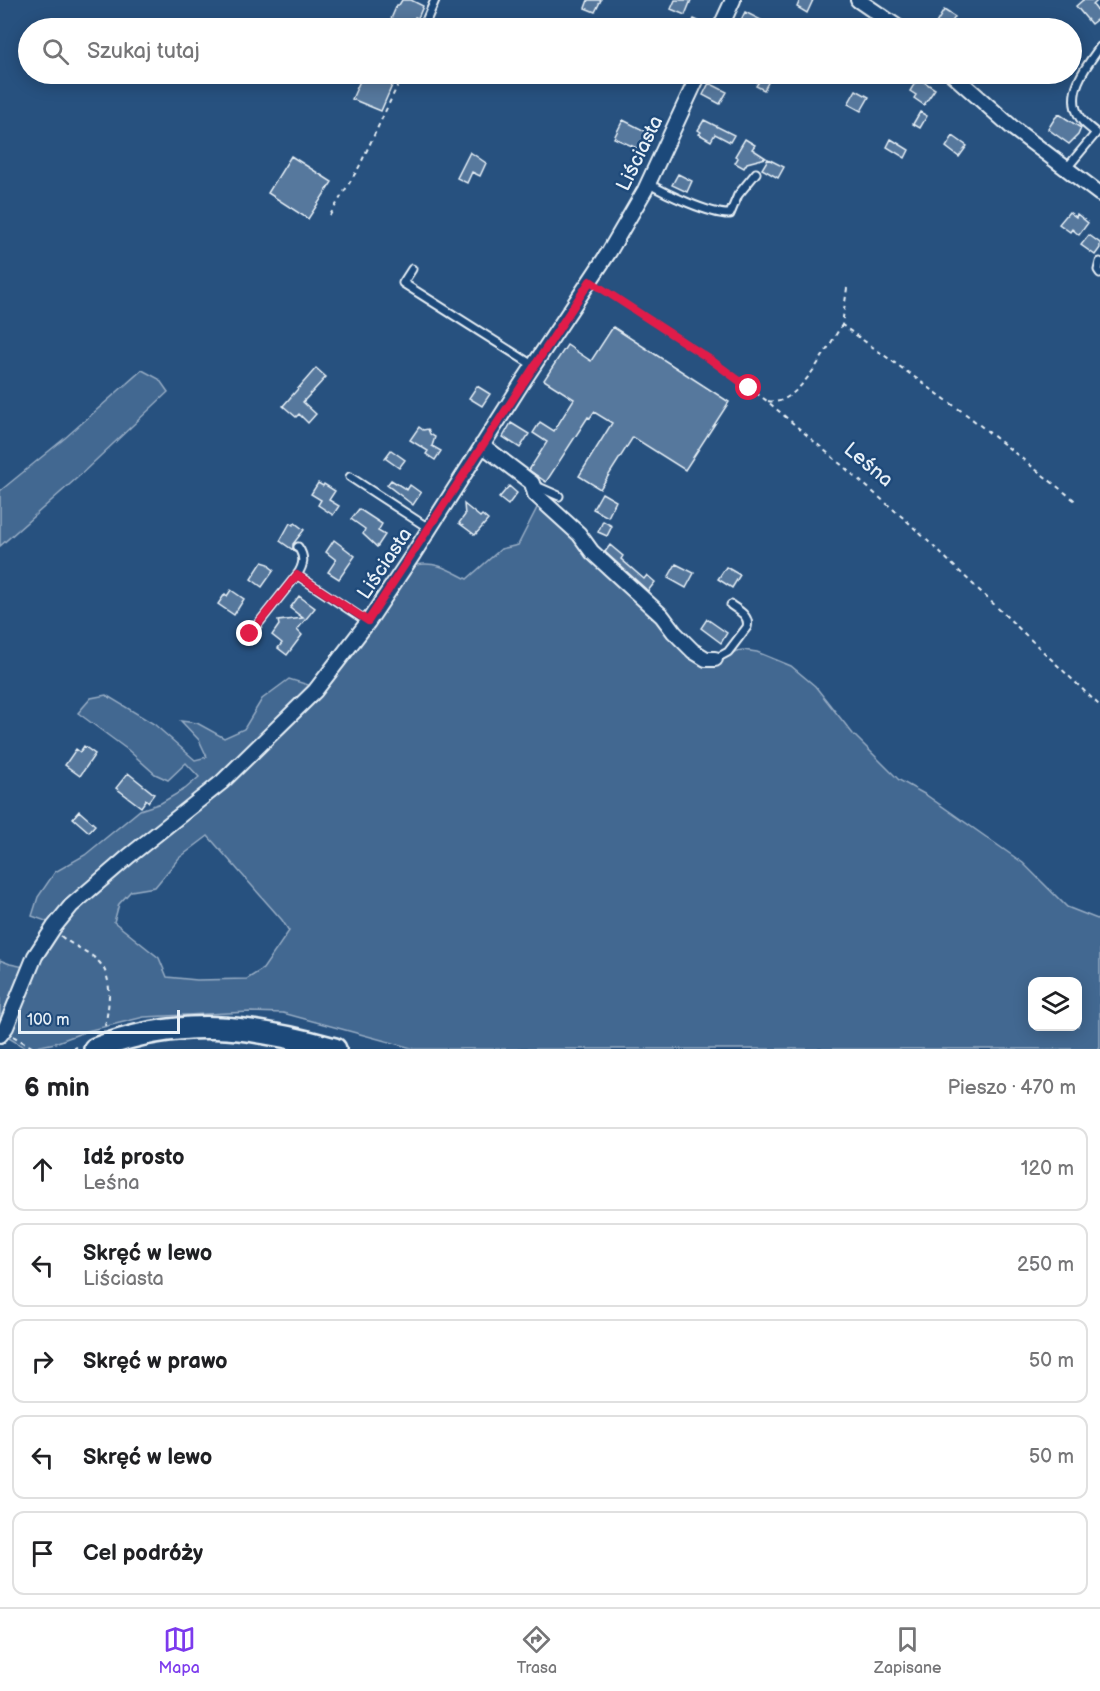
<!DOCTYPE html>
<html lang="pl">
<meta charset="utf-8">
<style>
body{margin:0;font-family:"Balsamiq Sans",sans-serif;background:#f2f2f2;color:#202124}
.controls{position:absolute;right:18px;bottom:18px;display:grid;overflow:hidden;border-radius:12px;box-shadow:0 3px 15px #0003}
.controls button{width:54px;height:54px;display:grid;place-items:center;padding:0;border:0;border-bottom:2px solid #e0e0e0;background:#fff;color:#202124;font:30px sans-serif}
.scale{position:absolute;left:18px;bottom:15px;width:162px;box-sizing:border-box;padding-left:6px;border:3px solid #e8f1f8;border-top:0;font-size:16px;line-height:21px;white-space:nowrap;color:#e8f1f8;-webkit-text-stroke:4px #1f4a7a;paint-order:stroke}
.stop{position:absolute;width:18px;height:18px;margin:-14px;border:4px solid #e11d48;border-radius:50%;background:#fff}
.stop.end{background:#e11d48;border-color:#fff;box-shadow:0 2px 6px #0008}
.list{margin:0;padding:0;list-style:none}
h2{display:flex;justify-content:space-between;align-items:center;height:78px;margin:0;padding:0 24px;font-size:26px}
h2 small{font-size:20px;font-weight:400;color:#757577}
.list li{display:grid;grid-template-columns:39px 1fr auto;gap:18px;align-items:center;box-sizing:border-box;height:84px;margin:0 12px 12px;padding:0 12px;border:2px solid #e0e0e0;border-radius:12px}
.list b{display:block;font-size:22px;white-space:nowrap}
.list p{margin:0;font-size:20px;white-space:nowrap;color:#757577}
.list em{font-size:20px;font-style:normal;color:#757577}
.icon{flex:none;width:33px;height:33px;fill:none;stroke:currentColor;stroke-width:2;stroke-linecap:round;stroke-linejoin:round}
.map{position:relative;flex:none;width:1100px;height:1049px;overflow:hidden}
.search{position:absolute;background:#fff;box-shadow:0 3px 15px #0003;left:18px;right:18px;top:18px;height:66px;display:flex;align-items:center;gap:15px;box-sizing:border-box;padding:0 21px;border-radius:33px;color:#757577;font-size:22px}
.sheet{height:558px;background:#fff}
nav{display:flex;justify-content:space-around;align-items:center;box-sizing:border-box;height:84px;border-top:2px solid #e0e0e0;background:#fff;font-size:16px;color:#757577}
nav a{display:grid;justify-items:center;gap:3px}
nav .on{color:#7c3aed}
.map>svg:first-child{display:block}
.green{fill:#436891;stroke:#96acc4;stroke-width:1.5;fill-rule:evenodd}
.building{fill:#57789d;stroke:#e8f1f8;stroke-width:1.5}
.lines{fill:none;stroke-linecap:round;stroke-linejoin:round}
.service-casing{stroke:#e8f1f8;stroke-width:11}
.minor-casing{stroke:#e8f1f8;stroke-width:18}
.primary-casing{stroke:#e8f1f8;stroke-width:26}
.path{stroke:#e8f1f8;stroke-width:2;stroke-dasharray:4.5 4.5;stroke-linecap:butt}
.service{stroke:#1f4a7a;stroke-width:7}
.minor{stroke:#1f4a7a;stroke-width:14}
.primary{stroke:#1f4a7a;stroke-width:21}
.route{stroke:#e11d48;stroke-width:8}
.labels{text-anchor:middle;stroke-width:5;stroke-linejoin:round;paint-order:stroke}
.street-label{font-size:20px;fill:#e8f1f8;stroke:#1f4a7a}
</style>
<div class="map">
<svg width="1100" height="1049" viewBox="0 0 1100 1049">
<rect width="100%" height="100%" fill="#27517f"/>
<filter id="ink" filterUnits="userSpaceOnUse"><feTurbulence type="fractalNoise" baseFrequency=".0167" numOctaves="2"/><feDisplacementMap in="SourceGraphic" scale="12" xChannelSelector="R" yChannelSelector="G"/><feConvolveMatrix kernelMatrix="1 2 1 2 8 2 1 2 1" color-interpolation-filters="sRGB"/></filter>
<g filter="url(#ink)">
<path class="green" d="M142,370L159,379L168,392L77,478L0,546V491L65,438Z
M539,504L713,661L723,659L736,651L743,650L757,652L791,666L815,686L853,734L899,780L926,795L1023,863L1067,907L1100,920V1049H415L283,1013L250,1012L144,1017L87,1031L55,1043L27,1049L4,1035L0,1041V960L10,964L29,968L52,931L46,921L32,916L38,897L55,872L85,855L140,810L161,803L185,789L199,777L186,763L168,780L155,774L128,750L78,713L91,698L106,695L154,724L195,760L207,757L199,740L181,721L197,723L224,738L244,729L262,699L289,679L318,688L416,565C437,561 449,570 467,579L501,549L518,545ZM208,836L282,920L289,931L263,969L247,979L197,980L167,977L159,958L114,922L119,904L131,891L155,887L179,858ZM1032,981H1078V1026H1032Z"/>
<path class="building" d="M402,0H411L423,6L418,18L415,17L410,28H387L397,5H399Z
M588,0H601L595,12L585,8Z
M675,0H691L685,15L671,9Z
M800,0H813L807,13L797,7Z
M1083,0H1098L1093,5L1100,14V17L1091,24L1076,6Z
M944,10L955,17L948,28H941L935,25Z
M745,12L777,28H747L739,24Z
M694,19L711,27V28H689Z
M363,74H397L381,111L352,99Z
M764,74L771,77L764,90L756,86Z
M918,78L935,89L924,105L914,98L916,95L910,91Z
M709,83L727,92L720,104L703,95Z
M856,90L869,97L861,111L848,104Z
M920,112L927,116L920,128L913,124Z
M1059,114L1081,128L1078,135L1069,144L1048,129L1055,118Z
M623,120L649,133L641,150L614,138Z
M704,120L734,135L730,142L715,134L711,141L699,134L701,132L698,130Z
M953,136L967,146L959,157L946,147Z
M745,139L755,145L752,149L766,158L747,163L744,168L735,163L738,158L735,156Z
M891,139L909,150L905,158L887,147Z
M470,152L486,163L480,176L472,172L467,183L457,178Z
M291,156L332,182L308,219L268,193Z
M768,159L784,167L778,178L762,169Z
M678,174L692,181L687,192L672,185Z
M1069,212L1076,217L1077,214L1088,223L1079,235L1072,229L1070,232L1059,224Z
M1089,235L1100,243V248L1095,255L1081,245Z
M613,327L729,402L685,470L633,437L600,489L579,476L612,423L594,412L590,418L588,417L546,482L529,470L547,442L533,433L540,422L554,431L574,399L544,380L567,345L591,361Z
M316,368L326,377L303,402L316,414L308,423L299,414L296,417L283,406Z
M477,386L490,394L482,406L469,398Z
M511,423L529,434L520,448L503,437Z
M419,427L423,430L428,429L430,434L435,437L432,446L441,451L435,460L426,454L428,451L410,440Z
M391,450L405,460L399,468L385,458Z
M391,480L407,490L410,485L421,493L413,505L387,485Z
M318,483L323,486L324,484L335,491L329,500L339,506L333,515L318,505L321,500L311,494Z
M509,486L517,493L508,505L499,498Z
M602,493L616,501L608,517L593,509Z
M464,504L480,517L482,515L488,520L475,535L459,523L465,515Z
M359,509L382,524L378,531L385,535L377,547L363,534L365,529L351,519Z
M603,521L612,526L607,536L598,532Z
M290,523L293,525L295,523L304,530L293,544V550L280,541Z
M334,540L355,556L339,579L328,572L336,560L326,552Z
M610,545L623,556L621,559L644,579L647,575L655,582L648,591L605,552Z
M262,562L269,564L270,567L274,570L262,587L251,579Z
M676,564L694,573L686,588L668,578Z
M726,567L740,575L732,588L718,579Z
M231,590L244,599L234,615L218,604L225,594L227,596Z
M299,596L315,608L297,630L302,635L287,655L278,648L282,643L272,635L279,625L278,621L303,618L290,608Z
M707,619L727,633L721,643L701,628Z
M84,746L95,754L80,776L65,765L76,749L80,752Z
M128,773L154,794L148,802L146,800L141,807L116,788Z
M79,811L95,825L89,832L73,818Z"/>
<g class="lines">
<g class="service-casing">
<path id="service" d="M423,28L435,0
M1066,169L1096,133C1091,128 1082,123 1079,116C1065,92 1087,65 1100,47
M648,183C664,193 711,215 730,214L738,195L756,173
M1100,262L1098,270L1100,273
M412,269L403,283L534,366
M350,477L430,529
M534,485L559,496
M297,575C304,565 305,557 298,547
M250,634L297,575L368,622
M715,659L728,652L747,627C750,616 739,611 731,605"/>
</g>
<g class="minor-casing">
<path id="minor" d="M858,0L899,28
M720,28L733,0
M952,74L1014,129L1100,194
M482,445L532,483L535,494L579,534L592,552L662,616L674,632L693,651L706,659H715
M0,1035L6,1027L35,956L54,927L71,906L129,856L222,782L315,691L368,622L412,556L522,383L609,252L645,190L699,74"/>
</g>
<g class="primary-casing">
<path id="primary" d="M95,1049C179,1016 250,1025 335,1049"/>
</g>
<path class="path" d="M330,215L359,167L403,74
M599,287L711,360L767,401L908,522L1100,706
M847,288L842,325L967,415L1078,503
M768,401C773,402 778,402 782,400C806,390 828,346 842,325
M61,936C72,946 89,951 99,962C115,979 108,1011 104,1031
M13,1036L35,1049
M73,1049L81,1045"/>
<use href="#service" class="service"/>
<use href="#minor" class="minor"/>
<use href="#primary" class="primary"/>
</g>
</g>
<g class="lines" filter="url(#ink)">
<path class="route" d="M250,634L297,575L368,621L590,281L711,360L749,388"/>
</g>
<g class="labels">
<g class="street-label">
<text transform="translate(639 153) rotate(-64)" y="7">Liściasta</text>
<text transform="translate(869 464) rotate(40)" y="7">Leśna</text>
<text transform="translate(384 563) rotate(-56)" y="7">Liściasta</text>
</g>
</g>
</svg>
<div class="controls">
<button><svg class="icon" aria-label="layers" viewBox="0 0 24 24"><path d="M12 4l9 5-9 5-9-5zM3 14l9 5 9-5"/></svg></button>
</div>
<div class="scale">100 m</div>
<div class="stop" style="left:749px;top:388px"></div>
<div class="stop end" style="left:250px;top:634px"></div>
<div class="search"><svg class="icon" aria-label="search" viewBox="0 0 24 24"><circle cx="10" cy="10" r="6"/><path d="M15 15l6 6"/></svg>Szukaj tutaj</div>
</div>
<section class="sheet">
<h2>6 min<small>Pieszo · 470 m</small></h2>
<ul class="list">
<li><svg class="icon" aria-label="ahead" viewBox="0 0 24 24"><path d="M12 20V5M6 11l6-6 6 6"/></svg><div><b>Idź prosto</b><p>Leśna</p></div><em>120 m</em></li>
<li><svg class="icon" aria-label="left" viewBox="0 0 24 24"><path d="M17 20v-9H6M10 6l-5 5 5 5"/></svg><div><b>Skręć w lewo</b><p>Liściasta</p></div><em>250 m</em></li>
<li><svg class="icon" aria-label="right" viewBox="0 0 24 24"><path d="M7 20v-9h11M14 6l5 5-5 5"/></svg><div><b>Skręć w prawo</b></div><em>50 m</em></li>
<li><svg class="icon" aria-label="left" viewBox="0 0 24 24"><path d="M17 20v-9H6M10 6l-5 5 5 5"/></svg><div><b>Skręć w lewo</b></div><em>50 m</em></li>
<li><svg class="icon" aria-label="arrive" viewBox="0 0 24 24"><path d="M6 21V4h12l-3 4 3 4H6"/></svg><div><b>Cel podróży</b></div></li>
</ul>
</section>
<nav>
<a class="on"><svg class="icon" aria-label="map" viewBox="0 0 24 24"><path d="M3 6l6-2 6 2 6-2v14l-6 2-6-2-6 2zM9 4v14M15 6v14"/></svg>Mapa</a>
<a><svg class="icon" aria-label="directions" viewBox="0 0 24 24"><path d="M12 3l9 9-9 9-9-9zM9 14v-3h6M13 9l2 2-2 2"/></svg>Trasa</a>
<a><svg class="icon" aria-label="saved" viewBox="0 0 24 24"><path d="M7 4h10v16l-5-4-5 4z"/></svg>Zapisane</a>
</nav>
